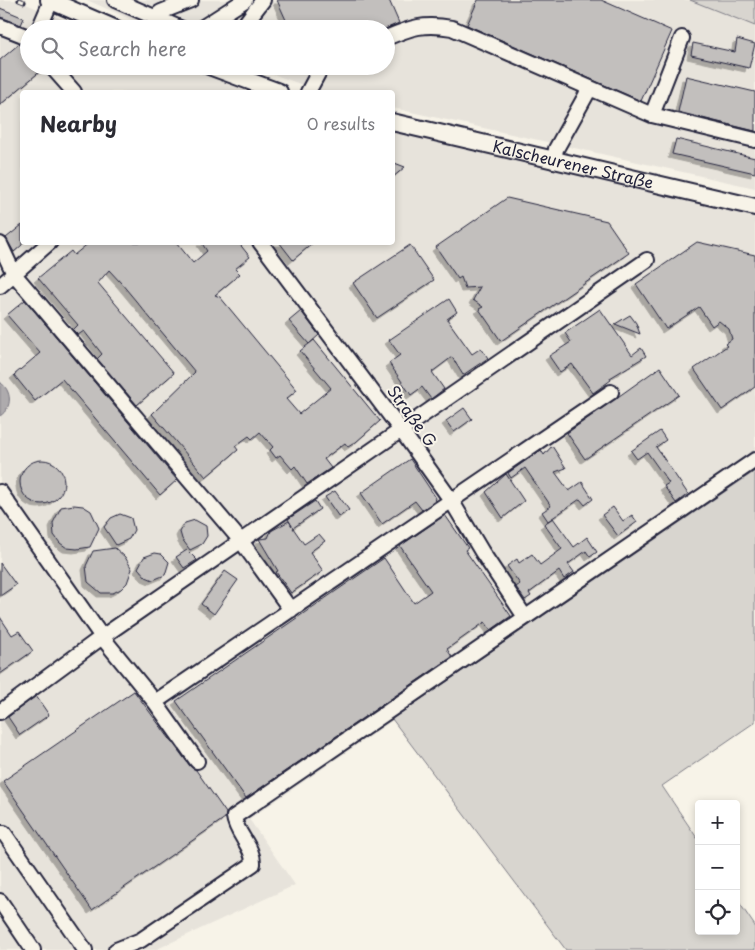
<!DOCTYPE html>
<meta charset="utf-8">
<style>
body{margin:0;font-family:"Playpen Sans",sans-serif;background:#f7f7f7;color:#2b2b33}
.controls{position:absolute;right:15px;bottom:15px;display:grid;overflow:hidden;border-radius:5px;box-shadow:0 2px 8px #0003}
.controls button{width:45px;height:45px;display:grid;place-items:center;padding:0;border:0;border-bottom:1px solid #e1e1e2;background:#fff;color:#2b2b33;font:25px sans-serif}
.list{margin:0;padding:0;list-style:none}
h2{display:flex;justify-content:space-between;align-items:center;height:65px;margin:0;padding:0 20px;font-size:21px}
h2 small{font-size:16px;font-weight:400;color:#7c7c81}
.icon{flex:none;width:28px;height:28px;fill:none;stroke:currentColor;stroke-width:2;stroke-linecap:round;stroke-linejoin:round}
.map{position:relative;flex:none;width:755px;height:950px;overflow:hidden}
.search{position:absolute;background:#fff;box-shadow:0 2px 8px #0003;left:20px;top:20px;width:375px;height:55px;display:flex;align-items:center;gap:12px;box-sizing:border-box;padding:0 18px;border-radius:28px;color:#7c7c81;font-size:19px}
.panel{position:absolute;background:#fff;box-shadow:0 2px 8px #0003;left:20px;top:90px;width:375px;height:155px;border-radius:5px}
.map>svg:first-child{display:block}
.built{fill:#e7e3db}
.green{fill:#d8d5cf;stroke:#7d7c85}
.water{fill:#aeabad;stroke:#76747f}
.building{fill:#c2bfbd;stroke:#22223b;filter:url(#shadow)}
.lines{fill:none;stroke-linecap:round;stroke-linejoin:round}
.minor-casing{stroke:#22223b;stroke-width:18}
.major-casing{stroke:#22223b;stroke-width:20}
.path{stroke:#22223b;stroke-width:2;stroke-dasharray:4 4;stroke-linecap:butt}
.minor{stroke:#f7f3e8;stroke-width:14}
.major{stroke:#f7f3e8;stroke-width:16}
.rail-casing{stroke:#22223b;stroke-width:5}
.rail{stroke:#f7f3e8;stroke-width:3;stroke-dasharray:9;stroke-linecap:butt}
.labels{text-anchor:middle;stroke-width:4;stroke-linejoin:round;paint-order:stroke}
.street-label{font-size:16px;fill:#22223b;stroke:#f7f3e8}
</style>
<div class="map">
<svg width="755" height="950" viewBox="0 0 755 950">
<defs>
<filter id="shadow"><feDropShadow dx="-4" dy="4" stdDeviation="0" flood-color="#0004"/></filter>
</defs>
<rect width="100%" height="100%" fill="#f7f3e8"/>
<filter id="ink" filterUnits="userSpaceOnUse"><feTurbulence type="fractalNoise" baseFrequency=".02" numOctaves="2"/><feDisplacementMap in="SourceGraphic" scale="10" xChannelSelector="R" yChannelSelector="G"/><feConvolveMatrix kernelMatrix="1 2 1 2 8 2 1 2 1" color-interpolation-filters="sRGB"/></filter>
<g filter="url(#ink)">
<path class="built" d="M0,0H16L87,29H29V66H181L259,92H22V242H392L393,132L755,215V471L249,819L295,885L155,950H0Z
M87,0H690L755,26V188L393,108L392,92H322L251,66H386V29H152Z"/>
<path class="green" d="M690,0H755V26Z
M755,471V722L662,786L699,841V931H736V898L755,926V950H566L392,719Z"/>
<path class="water" d="M0,382C12,391 13,407 0,416Z"/>
<path class="building" d="M277,0H389L399,23L385,29H290Z
M478,0H601L672,31L641,101L467,25Z
M0,8L24,18L21,25L0,17Z
M737,39L755,44L749,68L691,55L693,43L735,52Z
M19,44L29,53V66H42L43,69L0,105V60Z
M686,76L755,92V131L678,112Z
M676,139L755,158V173L672,154Z
M392,162L405,167L392,178Z
M507,198L607,221L629,253L501,341L479,309L483,307L473,300L480,287L465,288L461,277L458,279L436,247Z
M22,225V245L14,252L6,238Z
M90,242H176L193,263L207,251L201,242H238L250,257L235,269L240,274L215,295L220,297L297,390L286,399L299,414L331,388L300,351L314,340L380,421L356,442L348,447L345,443L324,459L331,468L307,484L295,466L292,469L280,455L276,458L270,450L273,447L260,432L252,439L249,436L235,446L238,450L206,477L152,414L195,372L121,283L109,270L98,283L174,373L137,405L97,359L102,354L84,331L78,335L73,330L78,325L38,278L71,251L74,255Z
M279,242H314L293,260Z
M697,242L755,255V387L722,410L694,369L727,346L725,344L732,339L729,329L719,321L712,326L699,307L666,329L636,284Z
M410,245L434,280L377,318L353,283Z
M449,299L457,312L447,319L472,354L481,348L488,358L463,375L452,357L432,372L444,389L431,399L422,387L411,395L389,363L400,355L389,340Z
M25,300L177,480L160,495L62,379L35,401L14,375L40,353L7,315Z
M600,309L632,355L641,348L646,356L610,378L611,380L593,393L572,364L560,372L549,356L571,342L565,333Z
M301,311L319,335L309,344L289,321Z
M630,315L636,323L640,334L615,324Z
M660,367L679,395L585,459L567,433Z
M464,408L472,419L454,432L446,421Z
M660,431L666,440L656,447L688,494L676,503L664,486L669,483L647,452L637,459L631,451Z
M552,446L566,468L555,472L569,491L582,482L593,499L585,505L580,499L548,521L542,512L551,506L525,468L511,478L508,473L541,450L544,455Z
M410,459L436,498L435,501L422,510L415,501L382,524L361,493Z
M20 482a22 22 0 1 1 44 0a22 22 0 1 1-44 0Z
M506,474L524,501L503,518L486,492Z
M335,491L349,510L339,517L325,497Z
M315,501L320,509L293,528L304,544L319,534L325,541L310,552L323,571L291,593L276,572L278,571L259,539L268,538L271,531L289,521L292,526L288,519Z
M74,505L83,506L91,511L99,528L90,547L77,549L67,548L60,543L54,535L53,523L61,507Z
M613,507L623,521L632,515L637,522L618,536L602,515Z
M120,514L131,518L134,530L129,539L116,545L104,527L111,518Z
M445,515L468,548L465,550L511,616L491,630L485,622L447,649L452,657L246,798L176,701L384,558L414,603L431,591L400,546Z
M553,518L574,547L587,537L597,552L590,557L586,551L568,564L574,572L564,579L559,571L529,593L531,596L525,600L516,587L520,584L507,566L517,559L519,563L532,554L540,565L562,549L544,524Z
M195,520L206,526L207,536L202,544L190,550L182,539L180,532L185,523Z
M115,548L125,557L132,569L127,583L121,589L113,593H101L88,582L86,566L93,551Z
M187,550L197,560L184,568L176,557Z
M155,553L161,554L169,562L165,575L153,580L146,577L138,568L144,557Z
M0,563L16,585L0,596Z
M225,571L238,580L214,614L201,604Z
M0,617L12,635L19,631L33,651L0,674Z
M134,691L190,766L196,770L226,813L225,818L92,910L3,781Z
M36,696L49,715L20,735L8,717Z"/>
<g class="lines">
<g class="minor-casing">
<path id="minor" d="M115,0L182,29
M155,17L161,12L191,0
M0,26L23,35L29,41
M39,29L51,1
M200,29L245,0
M241,29L263,0
M386,38C412,27 424,23 452,28L590,88L556,149L554,161
M51,66L74,92
M590,88L652,115L755,140
M308,92L322,66
M652,115L682,38
M260,242L401,430L451,500L482,552L525,617
M0,244L14,274L241,541L291,610
M0,286L50,242
M0,492L102,637L155,702L197,761
M155,702L611,392
M0,712L102,637L647,260
M0,833H4L85,950
M0,901L33,950
M116,950L141,940L253,864C254,847 236,834 234,817L755,460"/>
</g>
<g class="major-casing">
<g id="major">
<path d="M49,0L116,29"/>
<path d="M209,66L279,92"/>
<path id="s1" d="M392,122L755,207"/>
</g>
</g>
<path class="path" d="M129,24L141,29"/>
<use href="#minor" class="minor"/>
<use href="#major" class="major"/>
<g class="rail-casing">
<path id="rail" d="M19,0L24,2"/>
</g>
<use href="#rail" class="rail"/>
</g>
</g>
<g class="labels">
<g class="street-label">
<text dy="6" stroke="none"><textPath href="#s1" startOffset="186">Kalscheurener Straße</textPath></text>
<text transform="translate(412 416) rotate(54)" y="6">Straße G</text>
</g>
</g>
</svg>
<div class="controls">
<button>+</button>
<button>−</button>
<button><svg class="icon" aria-label="locate" viewBox="0 0 24 24"><circle cx="12" cy="12" r="6"/><path d="M12 2v4M12 18v4M2 12h4M18 12h4"/></svg></button>
</div>
<div class="search"><svg class="icon" aria-label="search" viewBox="0 0 24 24"><circle cx="10" cy="10" r="6"/><path d="M15 15l6 6"/></svg>Search here</div>
<section class="panel">
<h2>Nearby<small>0 results</small></h2>
<ul class="list">
</ul>
</section>
</div>
